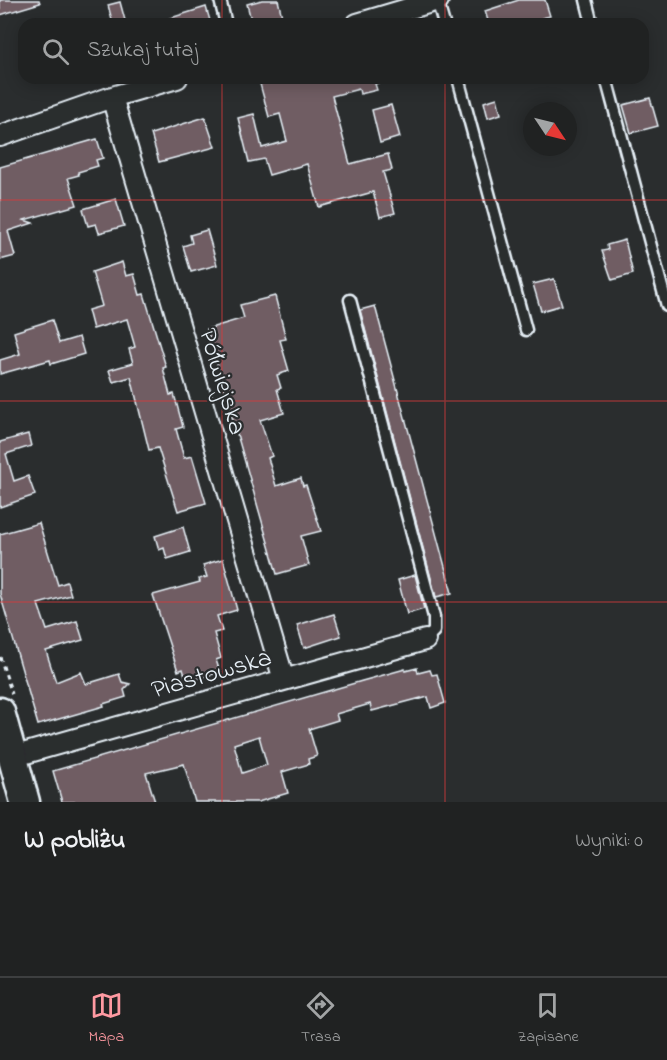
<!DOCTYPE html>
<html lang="pl">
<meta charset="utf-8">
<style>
body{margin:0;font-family:"Indie Flower",sans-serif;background:#2d2f2f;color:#f1f3f6}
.compass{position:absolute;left:523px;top:102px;width:54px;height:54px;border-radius:50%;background:#202222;box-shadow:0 3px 15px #0003;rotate:125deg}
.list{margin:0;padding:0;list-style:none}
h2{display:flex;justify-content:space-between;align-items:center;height:78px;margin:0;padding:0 24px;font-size:26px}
h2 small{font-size:20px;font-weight:400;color:#a2a4a5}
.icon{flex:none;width:33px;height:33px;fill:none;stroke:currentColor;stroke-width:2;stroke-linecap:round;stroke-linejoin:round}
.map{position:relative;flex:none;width:667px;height:802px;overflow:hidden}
.search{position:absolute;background:#202222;box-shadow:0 3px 15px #0003;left:18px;right:18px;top:18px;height:66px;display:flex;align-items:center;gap:15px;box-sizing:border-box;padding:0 21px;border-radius:18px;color:#a2a4a5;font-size:22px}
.sheet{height:174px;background:#202222}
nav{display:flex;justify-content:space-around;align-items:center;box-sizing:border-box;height:84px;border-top:2px solid #3d3f40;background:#202222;font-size:16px;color:#a2a4a5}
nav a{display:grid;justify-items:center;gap:3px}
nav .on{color:#ff9aa2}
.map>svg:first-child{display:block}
.building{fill:#6f5d63;stroke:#e8f1f8;stroke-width:1.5;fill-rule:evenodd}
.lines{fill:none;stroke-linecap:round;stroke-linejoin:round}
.lane-casing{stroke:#e8f1f8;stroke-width:15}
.street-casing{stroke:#e8f1f8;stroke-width:24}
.secondary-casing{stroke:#e8f1f8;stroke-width:33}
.path{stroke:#e8f1f8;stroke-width:3;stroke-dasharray:4.5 4.5;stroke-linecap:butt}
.lane{stroke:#2a2d2e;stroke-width:10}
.street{stroke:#2a2d2e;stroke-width:20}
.secondary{stroke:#2a2d2e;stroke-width:28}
.grid{fill:none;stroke:#d83c3d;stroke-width:1.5;stroke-opacity:0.55}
.labels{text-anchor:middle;stroke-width:4.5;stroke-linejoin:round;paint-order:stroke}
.street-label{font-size:26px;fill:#e8f1f8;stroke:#2a2d2e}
</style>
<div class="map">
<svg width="667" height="802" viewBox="0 0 667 802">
<rect width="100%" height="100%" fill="#2a2d2e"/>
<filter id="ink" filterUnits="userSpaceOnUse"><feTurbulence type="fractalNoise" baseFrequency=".0167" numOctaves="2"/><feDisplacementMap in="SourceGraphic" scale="12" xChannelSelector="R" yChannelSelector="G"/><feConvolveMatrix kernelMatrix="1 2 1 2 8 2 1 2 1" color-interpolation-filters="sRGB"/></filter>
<g filter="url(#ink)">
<path class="building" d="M0,0H39L40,3L0,15Z
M262,0H278L283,21L270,24H257L256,19L251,20L247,4Z
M519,0H545L550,16L542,18L544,24H489L485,11Z
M120,2L126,24H113L108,5Z
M206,7L211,24H162L161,21Z
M282,78H381V82L375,84L377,90L360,94L359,89L332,96L350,164L388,154L392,170L383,172L395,213L380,217L373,192L319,207L307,164L269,175L264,159L249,162L238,118L254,114L262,148L287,141L280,114L269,117L260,84Z
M497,98L501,114L488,118L484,102Z
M650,98L658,126L631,133L623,105Z
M391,105L400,137L380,143L372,110Z
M205,117L215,147L159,162L151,134Z
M97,139L103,158L96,160L98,166L78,172L79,175L68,178L77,205L24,220L33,223L8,231L15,256L0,260V167Z
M116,199L124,226L99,233L96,224L88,226L83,209Z
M207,230L217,265L191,272L183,246L192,243L190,235Z
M625,240L633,274L612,280L602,251L608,250L607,245Z
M122,262L126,276L134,274L140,295L144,294L166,367L163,368L170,395L174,394L183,427L176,429L184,458L192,456L206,503L178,511L158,448L149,450L131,377L113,382L109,370L133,363L129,349L135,347L127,319L93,329L88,310L102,306L92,272Z
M554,279L562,305L541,311L533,284Z
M275,296L286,339L280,340L289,371L277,375L281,388L277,389L284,413L260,420L272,456L268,458L276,486L301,478L303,486L306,485L321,531L301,536L309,565L277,574L207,329L244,318L240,305Z
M375,306L452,593L436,597L360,310Z
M52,320L59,343L79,337L84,354L51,364L50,360L0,374V360L20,354L14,332Z
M28,434L31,446L6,454L14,481L28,476L35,495L0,507V442Z
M39,523L58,585L67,582L71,595L38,604L47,630L77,621L83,640L46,651L56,682L81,672L86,684L119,674L122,682L130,684L124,690L126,697L103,704L104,706L38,725L0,594V534Z
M183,527L190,552L167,559L164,548L159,550L155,536Z
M223,559L237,610L217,616L222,631L214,633L221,658L216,660L220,672L187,682L183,669L178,671L153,595L200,582L199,579L207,577L203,565Z
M415,575L424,609L407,614L398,580Z
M334,614L341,636L304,648L297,625Z
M417,668L418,673L430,670L432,675L437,674L445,703L431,708L428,697L421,699V698L372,711L370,704L336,714L338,720L309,729L317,756L308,759L309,764L282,772L288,793L258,802H195L184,764L146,773L155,802H62L53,771L362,681L405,669V671ZM259,736L267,765L242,773L234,744Z"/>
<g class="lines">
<g class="lane-casing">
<path id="lane" d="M220,0L226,24
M437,0L444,24
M586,0L592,24
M458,78L526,330
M606,78L667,306
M350,300L434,617V631L425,640"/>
</g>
<g class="street-casing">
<path id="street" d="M357,24L438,0
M112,97L284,680
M0,136L112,97L177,78
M12,757L425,640"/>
</g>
<g class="secondary-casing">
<path id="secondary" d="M0,712L25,802"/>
</g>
<path class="path" d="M0,657L12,694"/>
<use href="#lane" class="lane"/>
<use href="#street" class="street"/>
<use href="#secondary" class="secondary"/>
</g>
</g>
<path class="grid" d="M222,0V24M445,0V24M222,78V802M445,78V802M0,200H667M0,401H667M0,602H667"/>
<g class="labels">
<g class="street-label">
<text transform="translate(224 381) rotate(73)" y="9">Półwiejska</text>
<text transform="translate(211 672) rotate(-16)" y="9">Piastowska</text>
</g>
</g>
</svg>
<svg class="compass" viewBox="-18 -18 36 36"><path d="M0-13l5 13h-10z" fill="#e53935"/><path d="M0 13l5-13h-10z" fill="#a2a4a5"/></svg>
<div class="search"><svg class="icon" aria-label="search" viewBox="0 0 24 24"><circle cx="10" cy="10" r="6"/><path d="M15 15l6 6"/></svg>Szukaj tutaj</div>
</div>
<section class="sheet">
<h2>W pobliżu<small>Wyniki: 0</small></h2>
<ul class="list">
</ul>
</section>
<nav>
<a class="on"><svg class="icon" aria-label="map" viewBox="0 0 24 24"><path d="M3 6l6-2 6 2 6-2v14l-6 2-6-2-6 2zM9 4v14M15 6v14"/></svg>Mapa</a>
<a><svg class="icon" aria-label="directions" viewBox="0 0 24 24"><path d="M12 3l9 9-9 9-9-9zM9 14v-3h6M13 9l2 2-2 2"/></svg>Trasa</a>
<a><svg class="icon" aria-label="saved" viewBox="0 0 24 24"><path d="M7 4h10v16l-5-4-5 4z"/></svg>Zapisane</a>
</nav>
